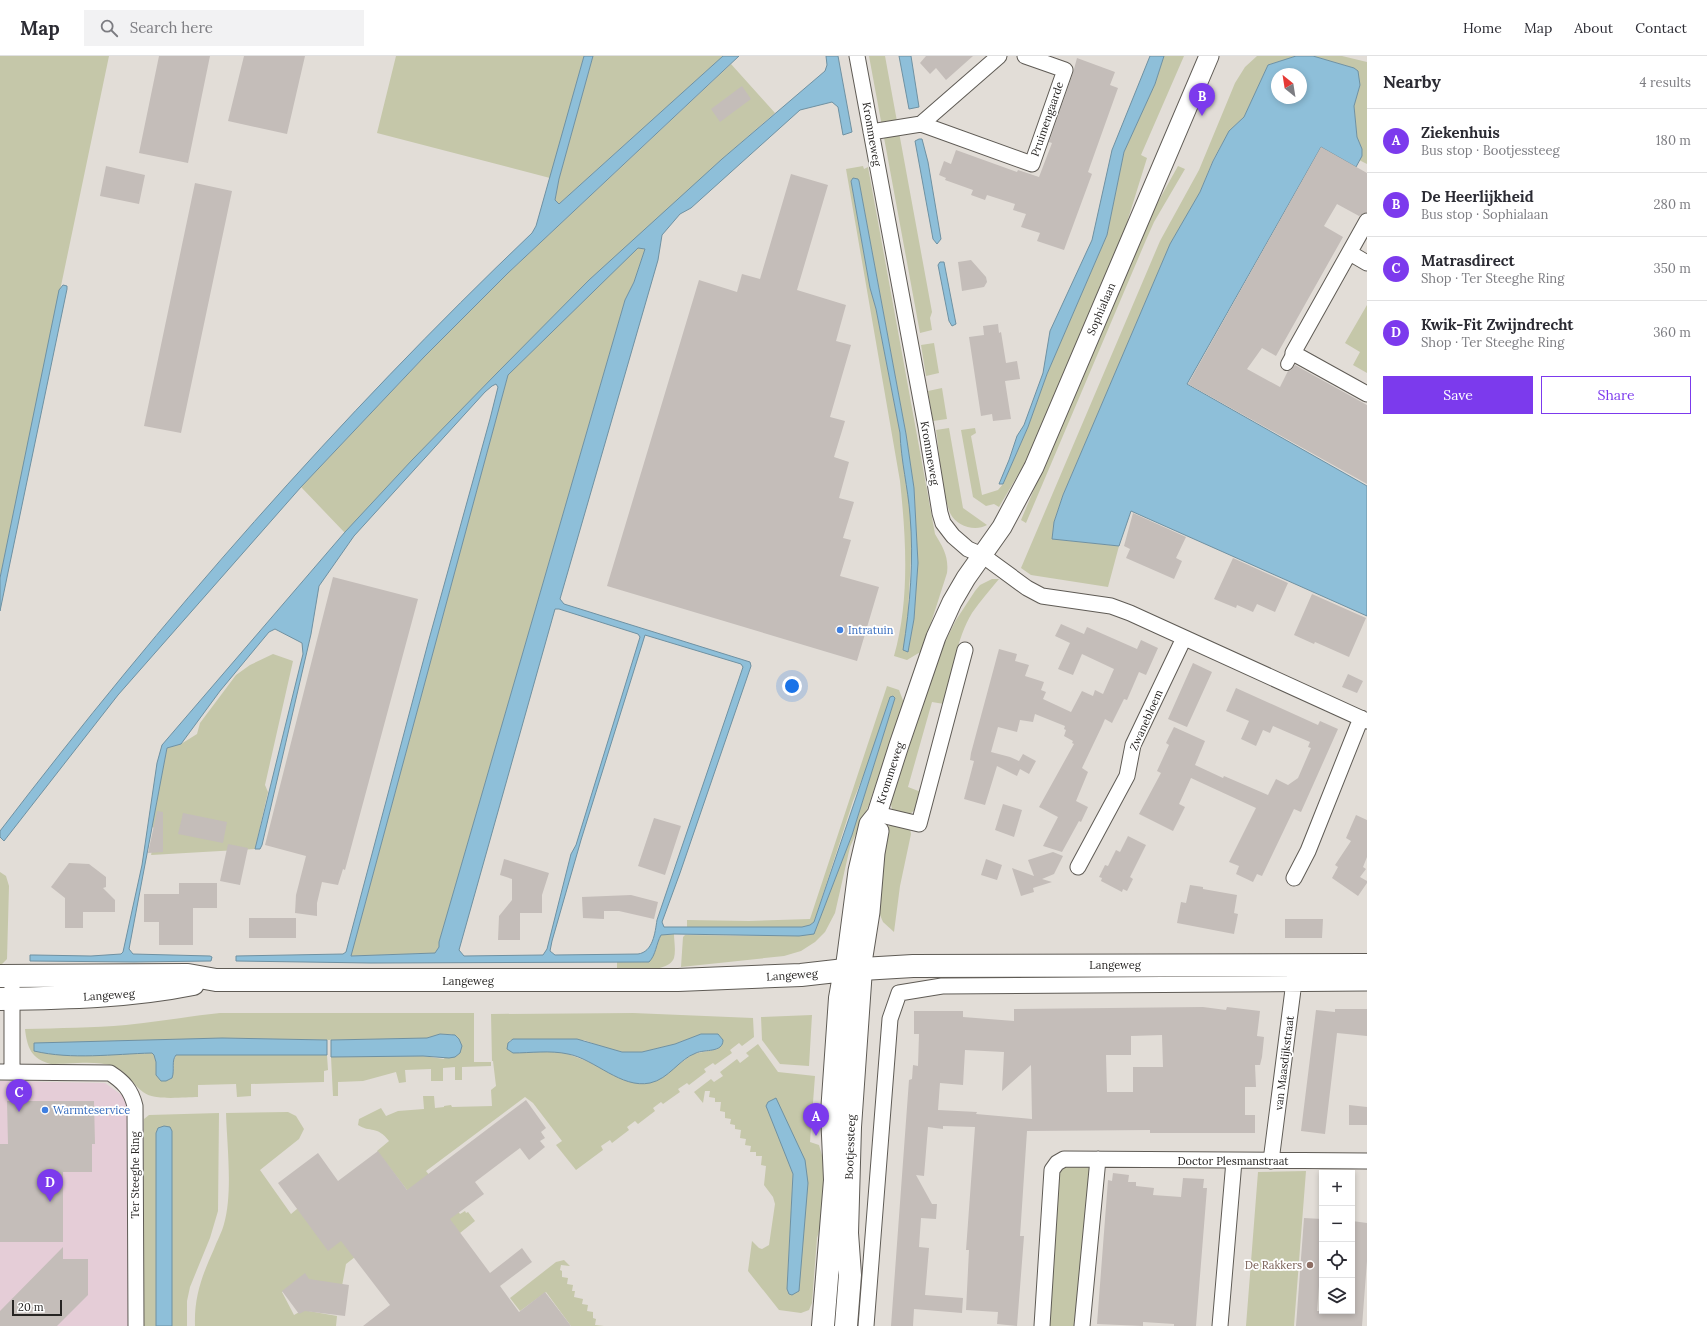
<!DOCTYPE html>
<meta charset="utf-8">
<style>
body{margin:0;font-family:Lora,serif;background:#f2f2f3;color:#2b2b33}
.controls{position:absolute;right:12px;bottom:12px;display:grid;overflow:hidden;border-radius:0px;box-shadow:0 2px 6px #0003}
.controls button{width:36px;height:36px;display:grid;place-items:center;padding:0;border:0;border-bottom:1px solid #e1e1e2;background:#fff;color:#2b2b33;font:20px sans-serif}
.compass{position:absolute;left:1271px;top:12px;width:36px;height:36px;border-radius:50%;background:#fff;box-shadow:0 2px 6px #0003;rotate:330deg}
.scale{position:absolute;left:12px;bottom:10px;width:50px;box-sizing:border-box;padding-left:4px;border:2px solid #272523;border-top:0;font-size:11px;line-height:14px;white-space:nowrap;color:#272523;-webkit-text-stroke:3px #fff;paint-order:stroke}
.you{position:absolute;left:792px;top:630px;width:14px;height:14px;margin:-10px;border:3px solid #fff;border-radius:50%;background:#1a73e8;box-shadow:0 0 0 6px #1a73e833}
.badge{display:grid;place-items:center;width:26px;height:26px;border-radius:50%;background:#7c3aed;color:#fff;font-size:13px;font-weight:700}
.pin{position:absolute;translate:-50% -33px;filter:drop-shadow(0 1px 2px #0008)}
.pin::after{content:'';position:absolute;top:21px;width:14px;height:12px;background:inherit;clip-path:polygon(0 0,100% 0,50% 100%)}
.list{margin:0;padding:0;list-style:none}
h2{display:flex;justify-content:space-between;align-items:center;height:52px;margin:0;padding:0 16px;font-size:17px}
h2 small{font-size:13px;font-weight:400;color:#7c7c81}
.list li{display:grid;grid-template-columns:26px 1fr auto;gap:12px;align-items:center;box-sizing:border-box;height:64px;padding:0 16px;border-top:1px solid #e1e1e2}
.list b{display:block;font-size:15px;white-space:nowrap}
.list p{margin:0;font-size:13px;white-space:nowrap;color:#7c7c81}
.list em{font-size:13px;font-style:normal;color:#7c7c81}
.actions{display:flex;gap:8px;padding:12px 16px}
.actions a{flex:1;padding:9px 0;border:1px solid #7c3aed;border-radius:0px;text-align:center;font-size:14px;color:#7c3aed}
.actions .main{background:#7c3aed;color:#fff}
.icon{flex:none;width:22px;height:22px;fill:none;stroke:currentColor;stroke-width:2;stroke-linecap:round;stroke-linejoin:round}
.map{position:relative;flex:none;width:1367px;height:1270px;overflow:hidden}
header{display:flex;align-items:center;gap:24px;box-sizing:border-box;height:56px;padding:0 20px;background:#fff;border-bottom:1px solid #e1e1e2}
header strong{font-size:19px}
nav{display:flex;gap:22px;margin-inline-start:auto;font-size:14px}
.search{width:280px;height:36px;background:#f2f2f3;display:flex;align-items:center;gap:10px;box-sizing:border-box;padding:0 14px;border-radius:0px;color:#7c7c81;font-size:15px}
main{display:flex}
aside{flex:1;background:#fff}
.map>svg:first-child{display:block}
.commercial{fill:#e5cdd7}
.green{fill:#c5c7a9;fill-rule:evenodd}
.water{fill:#8ebfd9;stroke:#6f91a2;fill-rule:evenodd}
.building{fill:#c4bdb9;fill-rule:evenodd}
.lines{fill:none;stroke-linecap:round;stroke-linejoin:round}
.pedestrian-casing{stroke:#5f5b55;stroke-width:14}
.minor-casing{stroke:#5f5b55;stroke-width:17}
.tertiary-casing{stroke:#5f5b55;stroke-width:21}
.secondary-casing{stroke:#5f5b55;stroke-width:24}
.pedestrian{stroke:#fff;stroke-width:12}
.minor{stroke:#fff;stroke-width:15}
.tertiary{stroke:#fff;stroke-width:19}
.secondary{stroke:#fff;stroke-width:22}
.shop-dot{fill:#3f7fe0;stroke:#fff;stroke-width:1.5}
.education-dot{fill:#8d6e63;stroke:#fff;stroke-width:1.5}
.labels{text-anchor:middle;stroke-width:3.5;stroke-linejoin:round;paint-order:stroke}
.street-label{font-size:11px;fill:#272523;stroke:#fff}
.shop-label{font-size:11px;fill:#366cbe;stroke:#fff;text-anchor:start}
.education-label{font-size:11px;fill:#785e54;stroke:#fff;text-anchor:end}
</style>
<header>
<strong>Map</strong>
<div class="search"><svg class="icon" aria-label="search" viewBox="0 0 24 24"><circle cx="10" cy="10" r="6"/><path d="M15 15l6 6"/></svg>Search here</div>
<nav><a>Home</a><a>Map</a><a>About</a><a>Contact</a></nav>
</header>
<main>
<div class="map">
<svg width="1367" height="1270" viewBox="0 0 1367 1270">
<rect width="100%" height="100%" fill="#e2ddd7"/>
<path class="commercial" d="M0,1025L105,1027L130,1045L132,1270H0Z"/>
<path class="green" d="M0,0H109L0,522Z
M396,0H584L550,122L377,77Z
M593,0H723L559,148L555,144L559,123Z
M869,0H885L932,256L930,262L932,274L920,277Z
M1164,0H1184L1141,99L1147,102L1124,176L1039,378L1022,412L999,451L994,448L986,450L973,441L961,374L975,372L976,377L971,380L982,439L998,434L1003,428L1028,371L1047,318L1107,179L1124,96L1155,28Z
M1257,0H1296L1268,9L1244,61L1229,75L1213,104L1200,136L1170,188L1063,439L1054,466L1052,483L1119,490L1108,531L1031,519L1021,512L1160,185L1199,114L1235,27L1245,11Z
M1313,0H1342L1367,6V108L1359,104L1362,100V93L1357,81L1354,50L1360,29L1354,12Z
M731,8L775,57L722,103L497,317L412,404L345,477L301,431L424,301L508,217Z
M863,110L864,113L868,111L935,478C943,491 949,501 947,517L922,595L907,604L894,600C910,544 906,482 900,425L846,113ZM853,122L858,123L859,125L906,378L914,432L918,507L914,563L908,596C906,551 913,507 911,462C909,433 901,406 900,377L876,253L870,232L851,125Z
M1178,110L1185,113L1154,166L1146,184L1026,467L1021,464L1149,162Z
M638,191L645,193L634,226L625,244L439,886V891L435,897L351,900L508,319Z
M1367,249V317L1353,309L1360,296L1345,287Z
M934,287L939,317L926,320L921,289Z
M942,332L947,363L933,365L928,335Z
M949,372L963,452L987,469C975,476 956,470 950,457C941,433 940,400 936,374Z
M992,523H999C990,534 980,545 972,557C957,581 951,621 944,648L932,646L908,731L921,736L916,753L910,758L901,757L892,753L890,744L939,598L956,564L975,535L980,529Z
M273,598L293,605L265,729L268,736L255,793L151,799L157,773L152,771L167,692L181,688L197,678L200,667L236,619L250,609Z
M887,630L899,634L904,647L868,751L850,791L835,857L825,876L815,886L801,895L784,900L681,911L683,881L685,879L799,880L814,877L852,779L895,642L853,745L814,866L810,869L802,871H687V864L749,865L810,863Z
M892,768L910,773L911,778L900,830L894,876L883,866L877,852L883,774Z
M0,816L6,820L9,830L7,903L0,910Z
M674,878C674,885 676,894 674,902C668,918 631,913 617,913V906H649C656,899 656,888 661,879Z
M220,957H474V1006H491V1010L462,1011V1024H455V1011L443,1012V1025H431V1013L405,1014L406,1026L399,1027L396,1016L363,1025L338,1026V1040H333L331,1001L423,1000L444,1003L452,978H440L428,982L327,984L222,982L34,988L70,1000L152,997L154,999L156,1006V1019L161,1024L165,1025L172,1022C175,1014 172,1005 176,999H327L328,1014L324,1015V1026L251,1028V1040L237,1041L236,1028L198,1029V1041C183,1041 154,1045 143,1036C132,1028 127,1015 113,1010C96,1004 69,1008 51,1008C31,1003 27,991 25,973C59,972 93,972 126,969C158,966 189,960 220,957Z
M633,957L753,962L754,981L742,990L739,987L730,994L732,997L715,1009L713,1007L704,1013L706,1016L689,1029L687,1027L678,1033L680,1036L663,1048L661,1046L653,1052L655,1055L638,1068L635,1065L627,1071L629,1074L612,1087L610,1084L601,1090L603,1094L576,1114L556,1089L562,1085L533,1047L525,1041L426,1115L460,1158L465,1155L466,1157L468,1156L475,1165L460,1177L407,1134L377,1095L389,1085C377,1069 370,1077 358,1069L359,1063L381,1052L386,1060L398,1055L424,1053L423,1040H434L435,1052L444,1051V1050L451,1049L452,1051L492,1050L491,1034L496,1030L493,1005H492L491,958ZM701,978L718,993L693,998L657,1024L641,1028L624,1024L589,1006L568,998L508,987L510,984H584L608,993L622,996H642L675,988Z
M812,959L809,1010L780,1008L762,984L761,961Z
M758,988L778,1016L815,1020L810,1086L819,1089L828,1120L827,1149L817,1182L812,1247L809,1254L801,1257L779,1254L748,1215L752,1185L759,1192L762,1193L769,1189L775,1148L773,1141L764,1129L766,1110L761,1109L762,1100H756V1096H750L751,1090L745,1089L746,1083L740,1082L741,1074L735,1073V1069L730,1068L731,1063L725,1062V1056L720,1055L721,1046H715V1042L709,1041L710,1035H705L703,1047L694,1036L711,1023L714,1026L723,1020L720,1016L737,1003L740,1007L749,1000L746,997ZM788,1104L808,1127L787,1233L793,1118Z
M288,1056L296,1060L304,1073L299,1083L260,1114L291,1158L303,1148L343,1182L355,1201L346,1208L342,1230L306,1223L282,1236L294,1259L303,1254L337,1260L336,1270H195C194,1240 202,1220 214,1193C217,1185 222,1176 224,1168C233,1136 227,1090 226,1057Z
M219,1057L218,1155L210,1182L190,1231L187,1245V1270H172V1075L156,1077V1270H143L144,1063L149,1059Z
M1056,1110H1090L1079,1270H1048Z
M1306,1115L1294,1270H1246L1258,1116Z
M564,1204L570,1210L561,1209L560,1214L562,1215V1221L568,1222L567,1228L573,1229L572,1235H575L574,1241L583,1243L582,1248L588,1249L587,1255L593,1256V1262L596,1263L595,1269L604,1270H571L546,1236L520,1255L510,1242L556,1206Z"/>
<path class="water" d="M584,0H593L559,123L555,144L559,148L723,0H739L508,217L424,301L301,431L118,639L4,785L0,781V775C162,563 339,361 532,177L536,170Z
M826,0H838L852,76L843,79L838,51L832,46L800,54L691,152L680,158L662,179L658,204L560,543L564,548L750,606L751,610L680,817L662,866L664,871H802L810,869L814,866L890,641L893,640L895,642L852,779L814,878L799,880L674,878L661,879C656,888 656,899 649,906L371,907L236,905V900L343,898L346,896L428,587L490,363L498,331L496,328L492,330L485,336L354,480L319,530L311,578L262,789L260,793H255L300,610L303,598L302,587L275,573L269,576L220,635L181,688L167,692L129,893L133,898L210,900L212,901L211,905L134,906L30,905V899H34L91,900L121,898L123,896L142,809L157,707L162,689L345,476L412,404L497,317L589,224L722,103L825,15L827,9ZM638,192L645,193L634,226L625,244L439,886V891L435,897L351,900L508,319ZM555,553H559L638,578L640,581L576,789L571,798L547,893L543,899L464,900L459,894ZM645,579L741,608L743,611L657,864C655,877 653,896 638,898L555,899L550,895L552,885L581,784Z
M899,0H911L919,51L909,53Z
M1150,0H1164L1155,28L1124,96L1107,179L1047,318L1028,371L1003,428H999L1009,404L1017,380L1024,369L1043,317L1050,275L1092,184L1112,94Z
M1296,0H1313L1354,12L1358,15L1360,29L1354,50L1357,81L1362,93V100L1356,111L1321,91L1187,328L1367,430V560L1131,455L1119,490L1052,483L1054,466L1063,439L1170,188L1200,136L1213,105L1229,75L1244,61L1268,9ZM1277,18H1301V42H1277Z
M919,83H922L928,106L941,183L937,188L933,183L915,85Z
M853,122L858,123L859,125L906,378L914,432L918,507L914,563L908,596L903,594C910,550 914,504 910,459C908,432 901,405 900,377L876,253L870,232L851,125Z
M940,206H944L956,268L952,270L949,265L938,209Z
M63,229L67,230V233L0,555V522L59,234Z
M440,978L455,979L459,983L462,990L460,997L455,1001L449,1002L423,1000L331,1001V984L427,982Z
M701,978H718L723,984C723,997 705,993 696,997C679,1003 669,1023 650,1027C621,1033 595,1003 568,998C550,994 530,997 513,997L507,993L508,987L513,983H577L622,996H642L675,988Z
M222,982L327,984V999H176C171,1005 175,1014 172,1022L166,1025H161L156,1019V1006L154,999L152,997C113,998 72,1004 34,995V987Z
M776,1042L805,1104L808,1127L799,1235L792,1239L789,1238L787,1233L793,1118L766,1050L768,1046Z
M164,1070L170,1071L172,1075V1270H156V1077L158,1072Z"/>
<path class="building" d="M159,0H210L188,107L139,97Z
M244,0H305L287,78L228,65Z
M926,0H973L946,24L936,12L930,18L920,7Z
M1077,2L1115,16L1110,29L1118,32L1088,116L1092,118L1064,194L1037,185L1040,177L1021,171L1026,158L1013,154L1015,148L987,139L985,144L971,139L973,134L945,124L946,122L939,119L944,105L951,108L956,94L1017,116L1018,114L1039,121L1052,87L1049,86L1073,17Z
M742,30L751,43L720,66L711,53Z
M1321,91L1367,117V156L1359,160L1337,148L1324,170L1343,181L1276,300L1262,292L1247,313L1280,331L1288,315L1291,314L1295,309L1367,349V428L1188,328Z
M106,110L145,119L139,148L100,140Z
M791,118L828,129L797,234L846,249L836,285L851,289L830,361L845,365L834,401L849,406L839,442L854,446L843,482L851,484L840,520L879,531L857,605L607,530L699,224L737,236L742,218L760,223Z
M195,127L232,135L181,377L144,370Z
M971,204L986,221L987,226L984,231L962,235L958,206Z
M998,268L999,277L1001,276L1006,307L1017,305L1020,323L1005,325L1011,363L993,365L992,358L981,360L969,281L984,279L983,270Z
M1133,457L1186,481L1176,502L1182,505L1174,523L1126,502L1130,493L1124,490Z
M1233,502L1288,527L1275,556L1257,548L1253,556L1237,549L1236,552L1214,543Z
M333,521L418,543L345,814L343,813L338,829L322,826L317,847V860L295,857L296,839L306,800L265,789Z
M1312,538L1366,562L1349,601L1315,586L1314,588L1294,579Z
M1061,568L1084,578L1087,571L1137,593L1141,584L1158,592L1146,619L1139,616L1127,644L1124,643L1112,667L1105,663L1102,670L1082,712L1088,716L1076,745L1088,751L1081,766L1079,765L1062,796L1043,790L1058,761L1039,751L1074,688L1072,687L1073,685L1064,680L1066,674L1064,673L1065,670L1035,658L1033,666L1020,664L1017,676L998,671L991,696L1010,701L1019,705L1023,698L1036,705L1029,718L1020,713L1017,720L997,710L985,749L964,743L974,705L970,704L971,697L999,593L1017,598L1015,605L1029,609L1025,620L1044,626L1041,634L1046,636L1043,643L1071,656L1082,635L1093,640L1095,634L1103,638L1114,613L1082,598L1073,619L1058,613L1070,587L1055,580Z
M1193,607L1212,616L1187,671L1168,663Z
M1348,618L1363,625L1357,637L1342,631Z
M1236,632L1318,669L1320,665L1338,673L1301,756L1294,753L1262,820L1257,818L1253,826L1236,818L1239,810L1229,806L1256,752L1191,722L1179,748L1185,751L1173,775L1139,758L1161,717L1157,715L1169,689L1166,687L1174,671L1205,685L1195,709L1223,722L1224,720L1268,739L1276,723L1288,729L1298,722L1311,692L1308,691L1310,686L1273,670L1270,677L1263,674L1256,690L1241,683L1249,665L1226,655Z
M1003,748L1022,754L1014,781L995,774Z
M157,755L163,756V796L148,797Z
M183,757L227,766L223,787L178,778Z
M1356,759L1367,764V801L1363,811L1366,813L1360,821L1367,825V827L1358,840L1332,822L1338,811L1335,809L1351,785L1346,782Z
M654,762L681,770L665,819L638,810Z
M1128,780L1146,789L1130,821L1133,823L1127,835L1123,833L1122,836L1101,825L1102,822L1099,821L1105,809L1108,810L1116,794L1120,796Z
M228,788L248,792L240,829L220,825Z
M1053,796L1063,800L1054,818L1042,823L1052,826L1033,832L1034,836L1021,840L1012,812L1034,820L1028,804Z
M504,803L549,817L542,839V857H520V884H498L499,860L512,844V823L500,819Z
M986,803L1002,809L997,824L981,819Z
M69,807L89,808L106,821V831L103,832L115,844V856H83V872H65V842L51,831Z
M179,827H217V852H193V889H159V866H144V838H179Z
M1190,829L1203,831V833L1237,839L1234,857L1238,858L1234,878L1177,867L1181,846L1186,847Z
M631,839L658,846L654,863L619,855H604V863L583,862L582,841Z
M249,862H296V882H249Z
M1285,863H1323L1322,882H1285Z
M1203,951L1226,954L1227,951L1260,955L1257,980L1264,981L1262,1001L1260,1009H1255L1256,1031H1245V1059H1255V1077H1150V1074L1027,1075L1020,1180H1024L1017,1270L997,1268L998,1256L966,1254L969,1194H966L975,1071L943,1070V1073L928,1071L924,1120L916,1119L932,1148H937L936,1163L921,1162L919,1191L929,1192L925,1239L963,1242L962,1257L914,1253L913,1270H891L909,1024L912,1023L913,1009L918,1010L919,978H914V955H963V961L1014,965V953ZM1162,979L1163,1011H1133V1036H1107L1106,999H1131V980ZM965,994L1004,996L1002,1035L1031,1009L1032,1063L976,1058L977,1056L938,1054L940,1027L963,1029Z
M1335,953H1367V980L1337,977L1325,1078L1301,1075L1316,954L1335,956Z
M526,1044L546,1072L541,1076L545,1082L540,1085L545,1091L529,1104L520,1092L475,1126L484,1138L450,1163L490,1217L522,1192L532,1206L500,1230L519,1256L545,1236L571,1270H363L390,1249L341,1185L328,1195L278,1127L318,1097L338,1125L378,1095L407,1134Z
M7,1045H94L95,1088H92V1116H63V1186H0V1088H8Z
M1349,1049L1367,1051V1069H1349Z
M1113,1117L1129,1119L1128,1126H1136V1130L1154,1132L1153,1139L1181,1141L1183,1122L1204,1123L1203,1132H1207L1196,1270H1174V1268L1143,1266V1270L1097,1268L1108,1124L1112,1125Z
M1304,1162L1322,1163V1217H1320L1317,1255H1352V1165L1367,1167V1205L1362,1270H1296Z
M63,1191V1203H88V1239L57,1270H0V1255Z
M305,1217L309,1223L349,1229L345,1260L305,1255L299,1258L282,1235Z"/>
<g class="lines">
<g class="pedestrian-casing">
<path id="pedestrian" d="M1287,308L1293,297"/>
</g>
<g class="minor-casing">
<path id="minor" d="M857,0L926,371L940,457L943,467L953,480L968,493L982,499L1027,532L1042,540L1111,550L1130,557L1367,665
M921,68L999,0
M871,76L921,68L1032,108L1065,14L1025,0
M1367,165L1293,297L1367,338
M1350,197L1367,207
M877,758L919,768L965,594
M1078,811L1127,720L1133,689L1184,582
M1294,822L1308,795L1361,662
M0,1016L110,1017C124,1026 131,1034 135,1050L136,1270
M12,1016V920
M1271,1105L1295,918
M866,1270L890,963L899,937L942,930L1367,927
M1042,1270L1052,1114L1057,1107L1064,1103L1367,1105
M1082,1270L1098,1103
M1220,1270L1234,1105"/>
</g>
<g class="tertiary-casing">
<path id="tertiary" d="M861,913L870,856L875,797L879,775
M845,914L858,815L869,768L877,758L899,689L936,581L952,546L966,522L1002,471L1034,411L1209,0"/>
</g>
<g class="secondary-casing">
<path id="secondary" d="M0,920L188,919L216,924H678L801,919L845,914L913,910L1367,909
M0,943C65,942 129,941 193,928
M823,1270L835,1124L832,1057L840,942L845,914
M846,1270L850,1219L847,1177L850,1071L861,913"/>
</g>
<use href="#pedestrian" class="pedestrian"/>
<use href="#minor" class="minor"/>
<use href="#tertiary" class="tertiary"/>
<use href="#secondary" class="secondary"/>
</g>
<g class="shop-dot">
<circle cx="840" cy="574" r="4"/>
<circle cx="45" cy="1054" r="4"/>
</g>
<circle class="education-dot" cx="1310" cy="1209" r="4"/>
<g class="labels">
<g class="street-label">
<text transform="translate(1047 63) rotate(-71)" y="4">Pruimengaarde</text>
<text transform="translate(872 78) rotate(80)" y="4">Krommeweg</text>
<text transform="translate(1101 253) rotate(-67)" y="4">Sophialaan</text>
<text transform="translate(930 397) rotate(80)" y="4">Krommeweg</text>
<text transform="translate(1146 664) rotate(-66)" y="4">Zwanebloem</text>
<text transform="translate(890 717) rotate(-72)" y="4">Krommeweg</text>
<text x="1115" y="913">Langeweg</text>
<text transform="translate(792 919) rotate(-4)" y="4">Langeweg</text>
<text x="468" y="929">Langeweg</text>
<text transform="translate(109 939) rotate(-4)" y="4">Langeweg</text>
<text transform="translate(1284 1007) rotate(-83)" y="4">van Maasdijkstraat</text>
<text transform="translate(850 1091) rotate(-88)" y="4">Bootjessteeg</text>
<text x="1233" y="1109">Doctor Plesmanstraat</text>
<text transform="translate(135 1119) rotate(-90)" y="4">Ter Steeghe Ring</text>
</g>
<g class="shop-label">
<text x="848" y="578">Intratuin</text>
<text x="53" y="1058">Warmteservice</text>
</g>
<g class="education-label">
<text x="1302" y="1213">De Rakkers</text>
</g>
</g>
</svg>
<div class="controls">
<button>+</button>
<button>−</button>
<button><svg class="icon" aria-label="locate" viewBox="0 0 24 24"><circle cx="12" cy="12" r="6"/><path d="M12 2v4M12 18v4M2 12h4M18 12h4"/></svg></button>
<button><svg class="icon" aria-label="layers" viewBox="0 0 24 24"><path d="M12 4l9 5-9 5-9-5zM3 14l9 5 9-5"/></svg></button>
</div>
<svg class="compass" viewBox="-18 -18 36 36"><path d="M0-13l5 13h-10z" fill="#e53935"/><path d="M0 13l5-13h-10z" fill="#7c7c81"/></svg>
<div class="scale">20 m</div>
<div class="you"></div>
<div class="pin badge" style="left:816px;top:1080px">A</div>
<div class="pin badge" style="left:1202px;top:60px">B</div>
<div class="pin badge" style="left:19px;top:1056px">C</div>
<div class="pin badge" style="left:50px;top:1146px">D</div>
</div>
<aside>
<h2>Nearby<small>4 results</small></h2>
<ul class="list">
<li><span class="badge">A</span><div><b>Ziekenhuis</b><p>Bus stop · Bootjessteeg</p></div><em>180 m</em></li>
<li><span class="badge">B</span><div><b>De Heerlijkheid</b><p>Bus stop · Sophialaan</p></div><em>280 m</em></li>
<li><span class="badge">C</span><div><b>Matrasdirect</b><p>Shop · Ter Steeghe Ring</p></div><em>350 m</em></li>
<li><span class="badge">D</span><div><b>Kwik-Fit Zwijndrecht</b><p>Shop · Ter Steeghe Ring</p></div><em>360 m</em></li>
</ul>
<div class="actions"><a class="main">Save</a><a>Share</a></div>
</aside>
</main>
